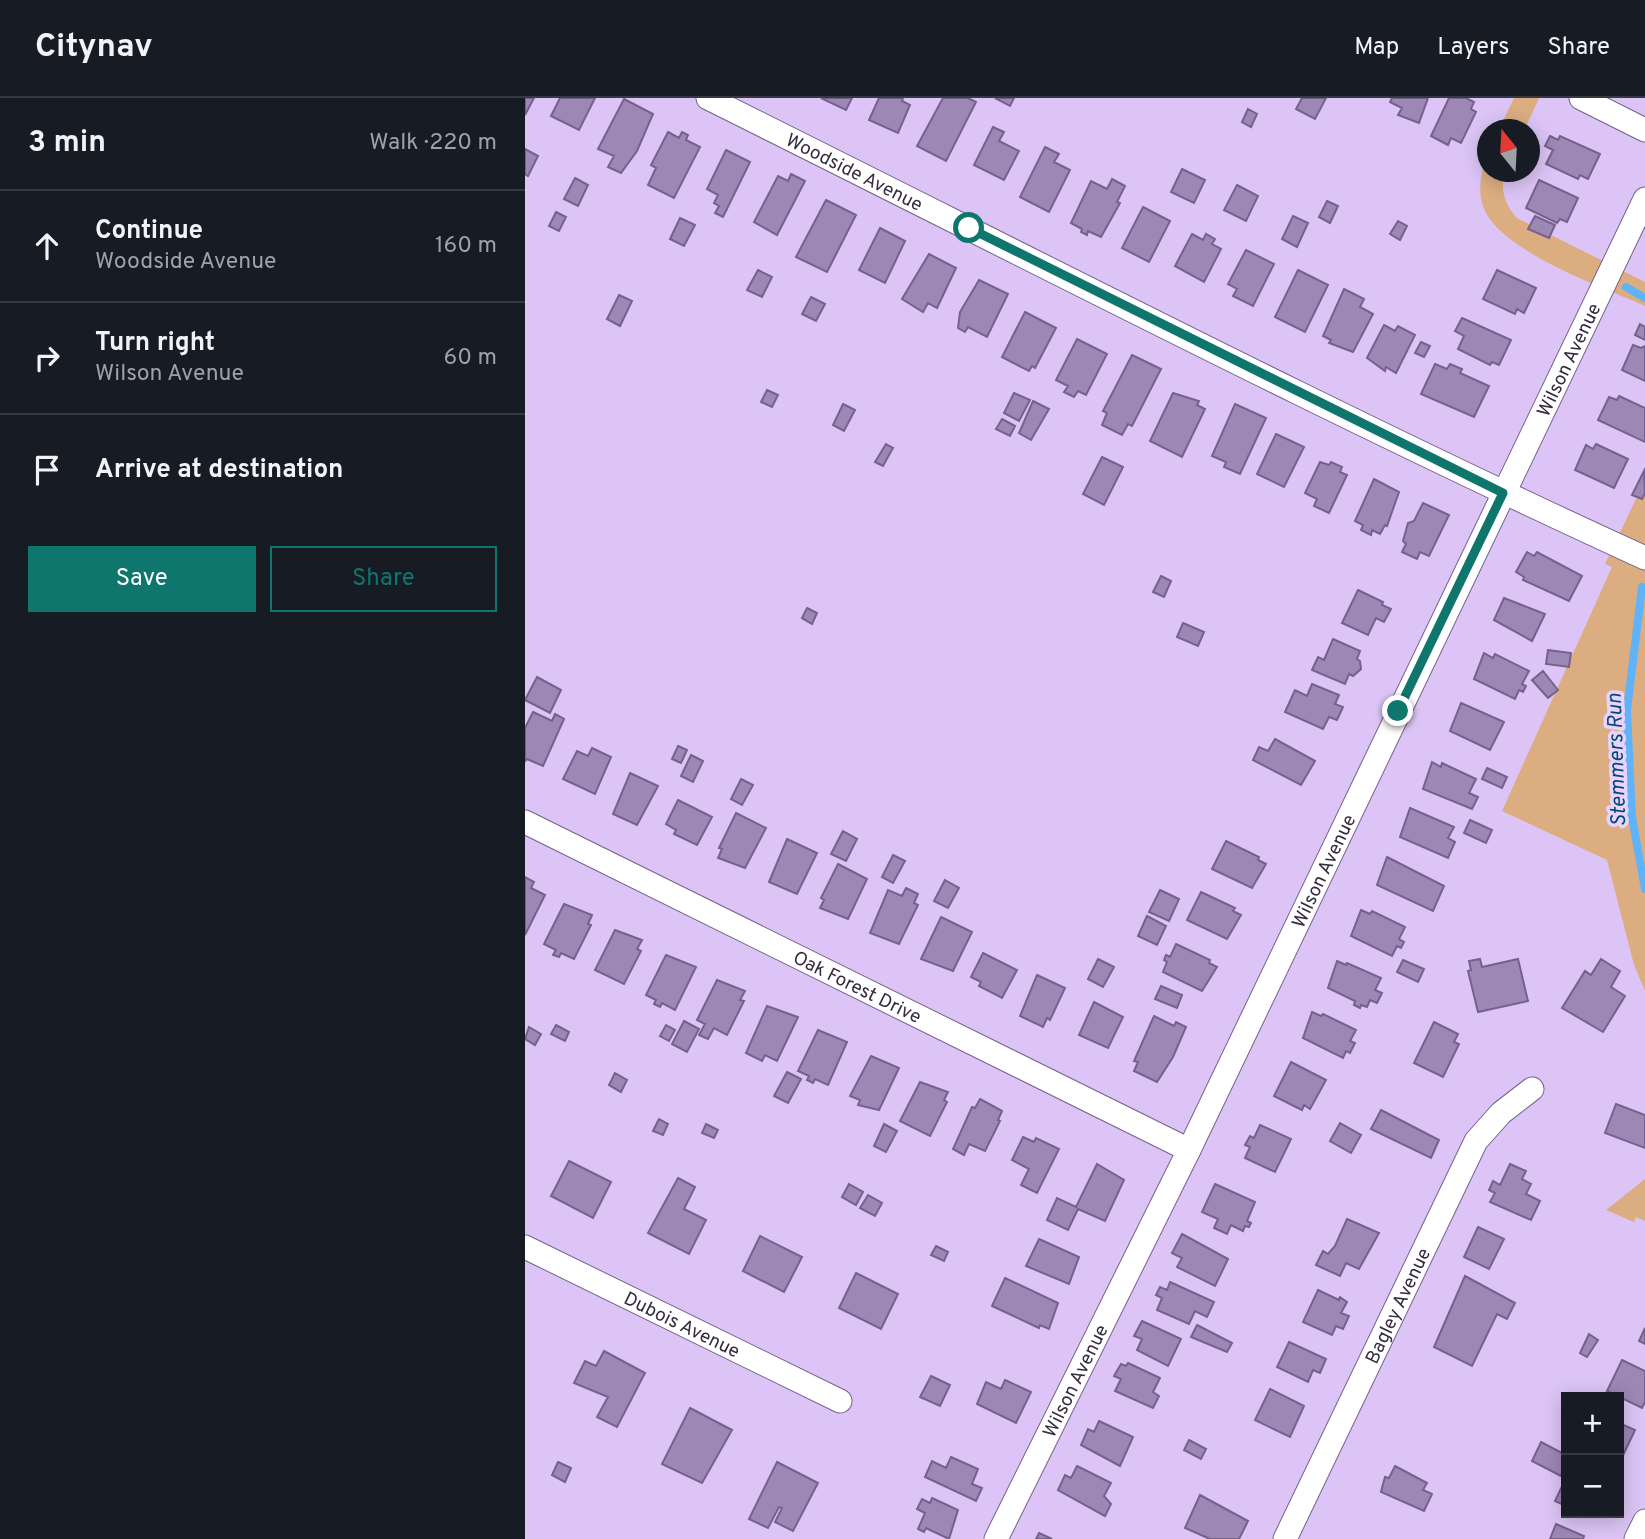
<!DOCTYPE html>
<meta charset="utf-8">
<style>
body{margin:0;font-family:Overpass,sans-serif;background:#242831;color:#f1f3f6}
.controls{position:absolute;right:21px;bottom:21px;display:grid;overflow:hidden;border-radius:0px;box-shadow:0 4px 18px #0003}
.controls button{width:63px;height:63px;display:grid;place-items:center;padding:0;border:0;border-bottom:2px solid #363941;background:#171b24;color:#f1f3f6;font:35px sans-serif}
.compass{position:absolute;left:952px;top:21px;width:63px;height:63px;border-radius:50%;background:#171b24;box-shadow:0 4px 18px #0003;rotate:342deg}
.stop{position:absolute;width:21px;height:21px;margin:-16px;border:5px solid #0f766e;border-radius:50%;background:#fff}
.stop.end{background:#0f766e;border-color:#fff;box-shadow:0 2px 7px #0008}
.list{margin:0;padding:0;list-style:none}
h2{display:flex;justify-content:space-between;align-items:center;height:91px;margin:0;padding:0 28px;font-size:30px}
h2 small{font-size:23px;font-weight:400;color:#9ea1a6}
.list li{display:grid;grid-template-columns:46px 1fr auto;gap:21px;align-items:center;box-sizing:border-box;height:112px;padding:0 28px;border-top:2px solid #363941}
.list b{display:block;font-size:26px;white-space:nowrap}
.list p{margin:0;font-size:23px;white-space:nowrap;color:#9ea1a6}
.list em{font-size:23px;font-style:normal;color:#9ea1a6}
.actions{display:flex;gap:14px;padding:21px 28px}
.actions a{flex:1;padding:16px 0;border:2px solid #0f766e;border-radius:0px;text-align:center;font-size:24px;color:#0f766e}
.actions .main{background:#0f766e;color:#fff}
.icon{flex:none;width:38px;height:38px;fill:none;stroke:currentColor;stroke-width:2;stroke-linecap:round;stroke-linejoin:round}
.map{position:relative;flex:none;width:1120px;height:1441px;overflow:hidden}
header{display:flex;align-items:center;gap:42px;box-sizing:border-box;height:98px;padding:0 35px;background:#171b24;border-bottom:2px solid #363941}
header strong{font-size:33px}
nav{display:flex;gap:38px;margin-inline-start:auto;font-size:24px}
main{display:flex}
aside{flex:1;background:#171b24}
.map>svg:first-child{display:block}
.green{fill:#dbad81}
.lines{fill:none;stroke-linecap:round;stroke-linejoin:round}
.stream{stroke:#60b3f9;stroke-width:8}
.building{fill:#9d87b5;stroke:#76618d;stroke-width:2}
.street-casing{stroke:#75618c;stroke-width:25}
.street{stroke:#fff;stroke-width:23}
.route{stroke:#0f766e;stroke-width:9}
.labels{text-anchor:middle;stroke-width:7;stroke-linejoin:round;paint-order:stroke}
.street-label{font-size:19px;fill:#352c3f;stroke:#e7d4fc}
.water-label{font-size:21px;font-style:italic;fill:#054773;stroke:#e7d4fc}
</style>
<header>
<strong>Citynav</strong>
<nav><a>Map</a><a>Layers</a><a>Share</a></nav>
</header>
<main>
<aside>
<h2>3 min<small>Walk · 220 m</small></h2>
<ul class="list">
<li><svg class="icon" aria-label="ahead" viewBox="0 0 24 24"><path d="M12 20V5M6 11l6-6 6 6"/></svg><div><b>Continue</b><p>Woodside Avenue</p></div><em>160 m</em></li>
<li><svg class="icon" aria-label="right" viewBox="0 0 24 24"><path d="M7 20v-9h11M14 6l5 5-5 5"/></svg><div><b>Turn right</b><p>Wilson Avenue</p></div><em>60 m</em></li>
<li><svg class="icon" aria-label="arrive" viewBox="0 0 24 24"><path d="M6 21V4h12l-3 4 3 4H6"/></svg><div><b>Arrive at destination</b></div></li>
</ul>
<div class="actions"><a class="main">Save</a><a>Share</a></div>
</aside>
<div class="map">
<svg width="1120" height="1441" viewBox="0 0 1120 1441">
<rect width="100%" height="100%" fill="#dcc5f6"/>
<path class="green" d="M989,0H1014L1000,31H974Z
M962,55V74H981C974,91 980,107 992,120L1120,184V208C1078,189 973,153 958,108C952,90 957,72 962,55Z
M1120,382V893L1109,867L1082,762L977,713L1087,469L1080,466Z
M1120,1081V1123L1111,1119L1109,1124L1081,1112Z"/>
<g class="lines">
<path class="stream" d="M1101,189L1120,200
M1117,489L1102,612L1107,719L1120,791"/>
</g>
<path class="building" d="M0,0H9L0,17Z
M35,0H70L54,32L26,18Z
M296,0H327L321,12Z
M354,0H378L377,3L385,7L373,35L344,22Z
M418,0H443L451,4L421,63L392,48Z
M470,0H489L485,8Z
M777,0H801L790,21L771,11Z
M867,0H903L894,25L873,17L877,10L865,4Z
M924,0H941L949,4L946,11L951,14L936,45L926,40L923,47L906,38Z
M99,1L128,16L112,53L96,75L83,69L89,58L73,51Z
M723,11L732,16L726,29L717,24Z
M468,29L479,34L474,43L494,53L479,82L449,67Z
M143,34L154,40L157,34L163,37L161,42L175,49L149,100L123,87L131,70L126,67Z
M1025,38L1033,42L1035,38L1075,56L1063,81L1055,77L1053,81L1021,66L1028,52L1020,48Z
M520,49L534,56L529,64L545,72L524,114L495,99Z
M0,51L13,58L3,78L0,76Z
M201,52L225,64L198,119L190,115L194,108L189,105L193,97L182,91Z
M657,71L680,82L669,105L646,94Z
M266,76L280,83L252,137L229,124L253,78L263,83Z
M50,80L63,87L53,108L39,101Z
M587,81L600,88L592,104L595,105L576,139L563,133L562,137L556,134L557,131L546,125L566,83L582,91Z
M1014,82L1053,100L1042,124L1035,121L1032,125L1001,110Z
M712,87L733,98L721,123L699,112Z
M301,102L331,117L302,174L271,159Z
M802,103L813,108L805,125L794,119Z
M618,109L645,123L624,164L597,150Z
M31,114L41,119L34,133L24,128Z
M768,118L783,125L772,149L757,141Z
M1010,118L1030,127L1024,140L1003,131Z
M155,120L170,127L159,148L145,141Z
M873,123L882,128L875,142L865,136Z
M355,130L380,143L360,185L334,172Z
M667,136L678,142L681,136L690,141L687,146L696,151L679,184L650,168Z
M721,152L749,166L728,208L708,198L712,191L703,186Z
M404,156L431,170L412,210L403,205L398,214L377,201Z
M233,172L247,179L237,199L222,192Z
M773,172L803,187L780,234L750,219Z
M972,172L1011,190L999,215L992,211L990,216L958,201Z
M454,182L483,196L462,239L443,229L440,234L433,230L435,214Z
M819,191L839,201L835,209L848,216L828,254L804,245L806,242L798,238Z
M94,197L107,203L95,228L82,221Z
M286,199L300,206L291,223L277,216Z
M500,214L531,230L510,270L507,268L504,273L477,259Z
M937,220L986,242L974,267L967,264L965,267L933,251L939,238L930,233Z
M1115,226L1120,229V242L1110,237Z
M859,227L870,233L873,228L890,237L871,275L861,269L860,273L842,260Z
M552,241L582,256L561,297L553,293L549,299L539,294L543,288L531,282Z
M896,244L905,248L899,259L890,255Z
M1108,247L1116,250L1120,248V283L1097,272Z
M607,257L636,271L607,328L603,326L597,337L577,327L582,315L578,313Z
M910,266L922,271L925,266L937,271L935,275L964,288L949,319L896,296Z
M242,292L253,297L247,309L236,304Z
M489,295L505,302L494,323L479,315Z
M648,295L674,303L672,307L680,311L657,359L625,343Z
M1094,298L1120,310V344L1073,322L1084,299L1092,302Z
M508,303L524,311L506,342L494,335Z
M318,306L330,312L319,333L308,327Z
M710,306L741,320L715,376L699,369L701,364L687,358Z
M477,321L490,328L485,338L471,331Z
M751,336L779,349L759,389L732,376Z
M361,346L368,350L358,368L350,364Z
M1071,346L1103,361L1089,390L1050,372L1061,347L1068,351Z
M577,359L598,369L579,407L558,396Z
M795,364L804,367L806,364L817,369L815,374L822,377L804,415L789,408L792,401L780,395Z
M1119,373L1120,395L1117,401L1107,397Z
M849,381L874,394L862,428L860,427L855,436L847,432L846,437L836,432L838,427L830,423Z
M898,405L924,417L904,458L895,454L892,461L877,454L881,446L878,443L883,425L889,423Z
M1002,454L1009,458L1012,454L1057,478L1044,503L998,482L999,479L991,474Z
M636,478L646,483L639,499L628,494Z
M833,492L858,504L857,507L866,511L859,524L851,520L843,537L817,525Z
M979,500L1020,516L1007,543L969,522Z
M282,510L292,515L287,526L277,520Z
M658,525L679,534L673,548L652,539Z
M808,541L835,553L832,561L835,563L836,571L828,578L824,576L820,586L787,572L793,559L799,562Z
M1023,552L1046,555L1044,569L1021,566Z
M959,555L968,560L970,556L1004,573L997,586L1001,588L998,594L994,592L990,601L949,581Z
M1018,573L1033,592L1023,600L1007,582Z
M12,579L36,592L25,615L0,602Z
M787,586L814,597L810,606L818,609L812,622L804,619L798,631L760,614L770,592L782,598Z
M936,605L979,624L965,652L925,633Z
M8,614L27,623L30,616L39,621L18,668L2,661L0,663V630Z
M750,641L790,663L776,687L728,662L734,649L743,653Z
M153,648L162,652L156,665L147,661Z
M67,650L86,659L70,696L38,681L52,653L63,658Z
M166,657L178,663L168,684L156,678Z
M907,664L916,669L917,665L951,681L944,695L953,699L947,711L898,691Z
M962,670L982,679L977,690L957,681Z
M105,675L133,688L112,727L88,716Z
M216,681L228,687L217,707L206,701Z
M153,702L187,719L172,747L149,736L151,732L141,726Z
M885,710L929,729L923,740L930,744L923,760L875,739Z
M211,715L241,730L220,770L193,760L197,751L194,750Z
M945,722L967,732L961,745L939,735Z
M318,733L332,741L321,763L306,756Z
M262,741L292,755L272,796L244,784Z
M701,743L734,759L733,762L741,766L727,790L687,771Z
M368,757L380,763L368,785L357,779Z
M862,759L919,788L908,813L852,787Z
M313,766L342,781L323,821L295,810L299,802L296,800Z
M0,779L9,784L6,790L20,797L0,837Z
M420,782L434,790L423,810L409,803Z
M381,790L393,796L389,805L393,807L374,846L345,835L363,792L377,798Z
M635,792L654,801L644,823L624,814Z
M676,794L710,810L708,813L716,817L702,841L662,822Z
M39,806L67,817L63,826L66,827L49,861L36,855L34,859L28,857L31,852L19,846Z
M836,812L845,816L847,813L880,829L874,841L879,844L876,850L872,848L867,858L826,838Z
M622,818L641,828L632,847L613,838Z
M416,819L447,834L428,873L396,861Z
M90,832L117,842L112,851L116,853L99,886L70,872Z
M651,846L685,862L684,865L692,869L677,893L638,874L642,864L639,862L641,857L645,859Z
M458,855L492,872L477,900L454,888L456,884L446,879Z
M141,857L171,869L150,912L137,905L135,909L129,906L131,902L121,897Z
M573,861L589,869L578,889L563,881Z
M955,861L957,869L993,861L1003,903L953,914L943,873L946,872L944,863Z
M1076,861L1095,873L1086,889L1100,898L1078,934L1037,910L1060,873L1066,877Z
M878,862L899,871L893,884L872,874Z
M812,863L821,867L822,865L856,880L850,892L857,895L852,905L845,902L842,909L836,907L835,910L829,907L830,903L803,890Z
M512,877L540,890L525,922L522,920L518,929L495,918Z
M192,882L220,893L215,902L219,903L202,937L189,930L183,941L174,937L180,926L172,922Z
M636,888L657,897L652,910L630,901Z
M569,904L598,919L583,950L554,937Z
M242,908L273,919L252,963L240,957L237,963L221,955Z
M787,914L796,918L798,916L831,932L825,943L830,945L825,955L821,953L818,960L778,940Z
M629,918L649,928L651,924L661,929L648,959L632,984L609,973L613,964L609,963Z
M159,923L174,931L162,954L147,946Z
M909,924L933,936L929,944L934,946L918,979L889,965Z
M31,927L44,934L40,943L26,936Z
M141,927L150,932L144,943L135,938Z
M4,929L16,936L10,947L0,941Z
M293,932L322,944L303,987L290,981L288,985L282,982L284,978L273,973Z
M346,958L374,970L354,1012L333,1007L335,1002L325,998Z
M766,964L801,982L785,1011L779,1007L777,1012L749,998Z
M262,974L276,981L263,1005L249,998Z
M90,975L102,982L96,994L84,987Z
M395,984L423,994L419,1002L422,1004L405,1038L375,1023Z
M455,1001L477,1013L473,1022L475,1023L460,1053L444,1046L439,1057L428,1051L447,1009L450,1010Z
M1091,1006L1120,1017V1050L1080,1035Z
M856,1012L914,1042L906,1060L846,1031Z
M134,1021L143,1026L138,1037L128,1033Z
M815,1025L836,1037L826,1055L805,1043Z
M181,1026L193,1032L189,1040L177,1035Z
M359,1026L372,1033L361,1054L349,1048Z
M735,1027L766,1041L750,1074L720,1060L725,1049L720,1047L725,1038L729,1040Z
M498,1039L509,1044L511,1040L534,1051L512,1095L496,1087L504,1071L487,1062Z
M44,1063L86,1084L68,1120L26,1098Z
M572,1066L599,1082L580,1123L553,1111L543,1132L522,1122L532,1100L551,1109Z
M985,1066L1001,1073L997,1081L1006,1086L1001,1096L1015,1103L1006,1122L965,1104L970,1095L964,1092L968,1083L975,1087Z
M153,1080L170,1089L159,1111L181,1122L164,1156L123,1135Z
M324,1086L338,1094L331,1107L317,1099Z
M690,1086L730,1104L722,1123L726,1125L724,1129L720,1128L718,1133L706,1127L702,1136L689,1130L693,1121L677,1114Z
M343,1097L357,1105L350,1118L335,1110Z
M822,1121L854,1135L834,1171L821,1165L815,1178L791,1167L798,1153L803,1156L810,1148Z
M953,1129L979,1141L964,1171L939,1159Z
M657,1136L703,1161L690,1188L652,1169L657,1160L647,1155Z
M235,1138L277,1159L259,1194L218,1173Z
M514,1141L554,1159L544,1186L501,1168Z
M411,1148L423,1154L419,1163L406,1157Z
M331,1175L373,1196L356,1231L314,1210Z
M940,1178L990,1205L982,1221L972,1216L947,1268L909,1249Z
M480,1180L533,1205L524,1231L515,1227L514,1230L467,1208Z
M645,1184L689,1204L682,1219L670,1213L664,1226L632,1212L637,1200L631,1197L635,1189L642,1192Z
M793,1192L814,1202L815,1199L822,1204L816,1215L824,1218L818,1231L811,1228L807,1237L778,1224Z
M617,1223L656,1241L643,1268L612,1252L617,1241L609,1238Z
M672,1227L707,1245L702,1254L666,1239Z
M1120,1230V1246L1114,1243Z
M1064,1236L1073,1242L1062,1259L1055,1255Z
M764,1244L801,1261L795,1275L788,1272L783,1284L752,1269Z
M79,1253L120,1275L92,1329L72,1319L83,1299L49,1285L60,1263L71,1268Z
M1097,1262L1120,1273V1304L1117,1310L1082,1293Z
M603,1265L635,1280L628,1294L634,1298L628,1310L590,1293L596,1281L589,1278L596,1266L601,1268Z
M406,1278L425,1287L415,1308L395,1299Z
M480,1282L506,1294L491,1325L452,1306L461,1284L476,1291Z
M745,1291L779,1308L765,1339L730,1322Z
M165,1310L207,1332L177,1385L137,1366Z
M574,1323L608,1339L595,1368L556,1347L563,1331L569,1334Z
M1094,1325L1110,1332L1094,1366Z
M664,1342L681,1351L676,1361L659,1352Z
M1016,1344L1041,1357L1036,1378L1007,1363Z
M426,1359L453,1371L447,1386L457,1390L451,1403L400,1379L407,1363L421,1370Z
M33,1364L46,1370L40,1384L27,1377Z
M252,1364L293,1385L268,1433L250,1424L257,1410L254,1409L243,1430L224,1421Z
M552,1368L586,1385L579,1398L586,1406L580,1418L533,1392L540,1377L546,1380Z
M870,1368L902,1385L898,1392L907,1396L899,1413L856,1394L860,1379L864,1380Z
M1041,1380V1408L1030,1403Z
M675,1397L723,1423L714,1441H685L660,1430Z
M407,1400L433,1412L424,1441L401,1430L399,1434L393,1431L400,1415L392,1411L397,1401L405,1405Z
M1031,1426L1059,1438L1058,1441H1025Z
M514,1435L527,1441H511Z"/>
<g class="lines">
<g class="street-casing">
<g id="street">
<path id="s1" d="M183,0C495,155 803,315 1120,460"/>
<path d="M1056,0L1120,32"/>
<path id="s2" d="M0,724L664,1052"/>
<path id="s3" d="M0,1149L315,1303"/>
<path id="s4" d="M471,1441L664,1052L1120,101"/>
<path id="s5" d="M760,1441L951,1043L976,1015L1007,991"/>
<path d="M1111,1441L1120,1423"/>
</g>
</g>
<use href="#street" class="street"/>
</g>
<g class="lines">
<path class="route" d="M444,130L978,395L873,613"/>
</g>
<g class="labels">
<g class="street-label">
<text dy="7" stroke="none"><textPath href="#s1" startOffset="164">Woodside Avenue</textPath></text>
<text dy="7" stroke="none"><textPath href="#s4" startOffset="1311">Wilson Avenue</textPath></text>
<text dy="7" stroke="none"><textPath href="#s4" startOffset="744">Wilson Avenue</textPath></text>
<text dy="7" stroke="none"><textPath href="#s2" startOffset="371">Oak Forest Drive</textPath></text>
<text dy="7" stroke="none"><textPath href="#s5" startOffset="259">Bagley Avenue</textPath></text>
<text dy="7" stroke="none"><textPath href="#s3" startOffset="175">Dubois Avenue</textPath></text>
<text dy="7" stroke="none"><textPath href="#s4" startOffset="177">Wilson Avenue</textPath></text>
</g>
<g class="water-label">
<text transform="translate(1091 662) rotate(-92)" y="7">Stemmers Run</text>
</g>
</g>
</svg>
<div class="controls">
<button>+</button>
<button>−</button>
</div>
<svg class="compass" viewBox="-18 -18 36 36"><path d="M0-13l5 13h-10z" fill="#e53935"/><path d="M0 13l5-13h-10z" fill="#9ea1a6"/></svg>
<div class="stop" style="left:444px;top:130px"></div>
<div class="stop end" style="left:873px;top:613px"></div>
</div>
</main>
